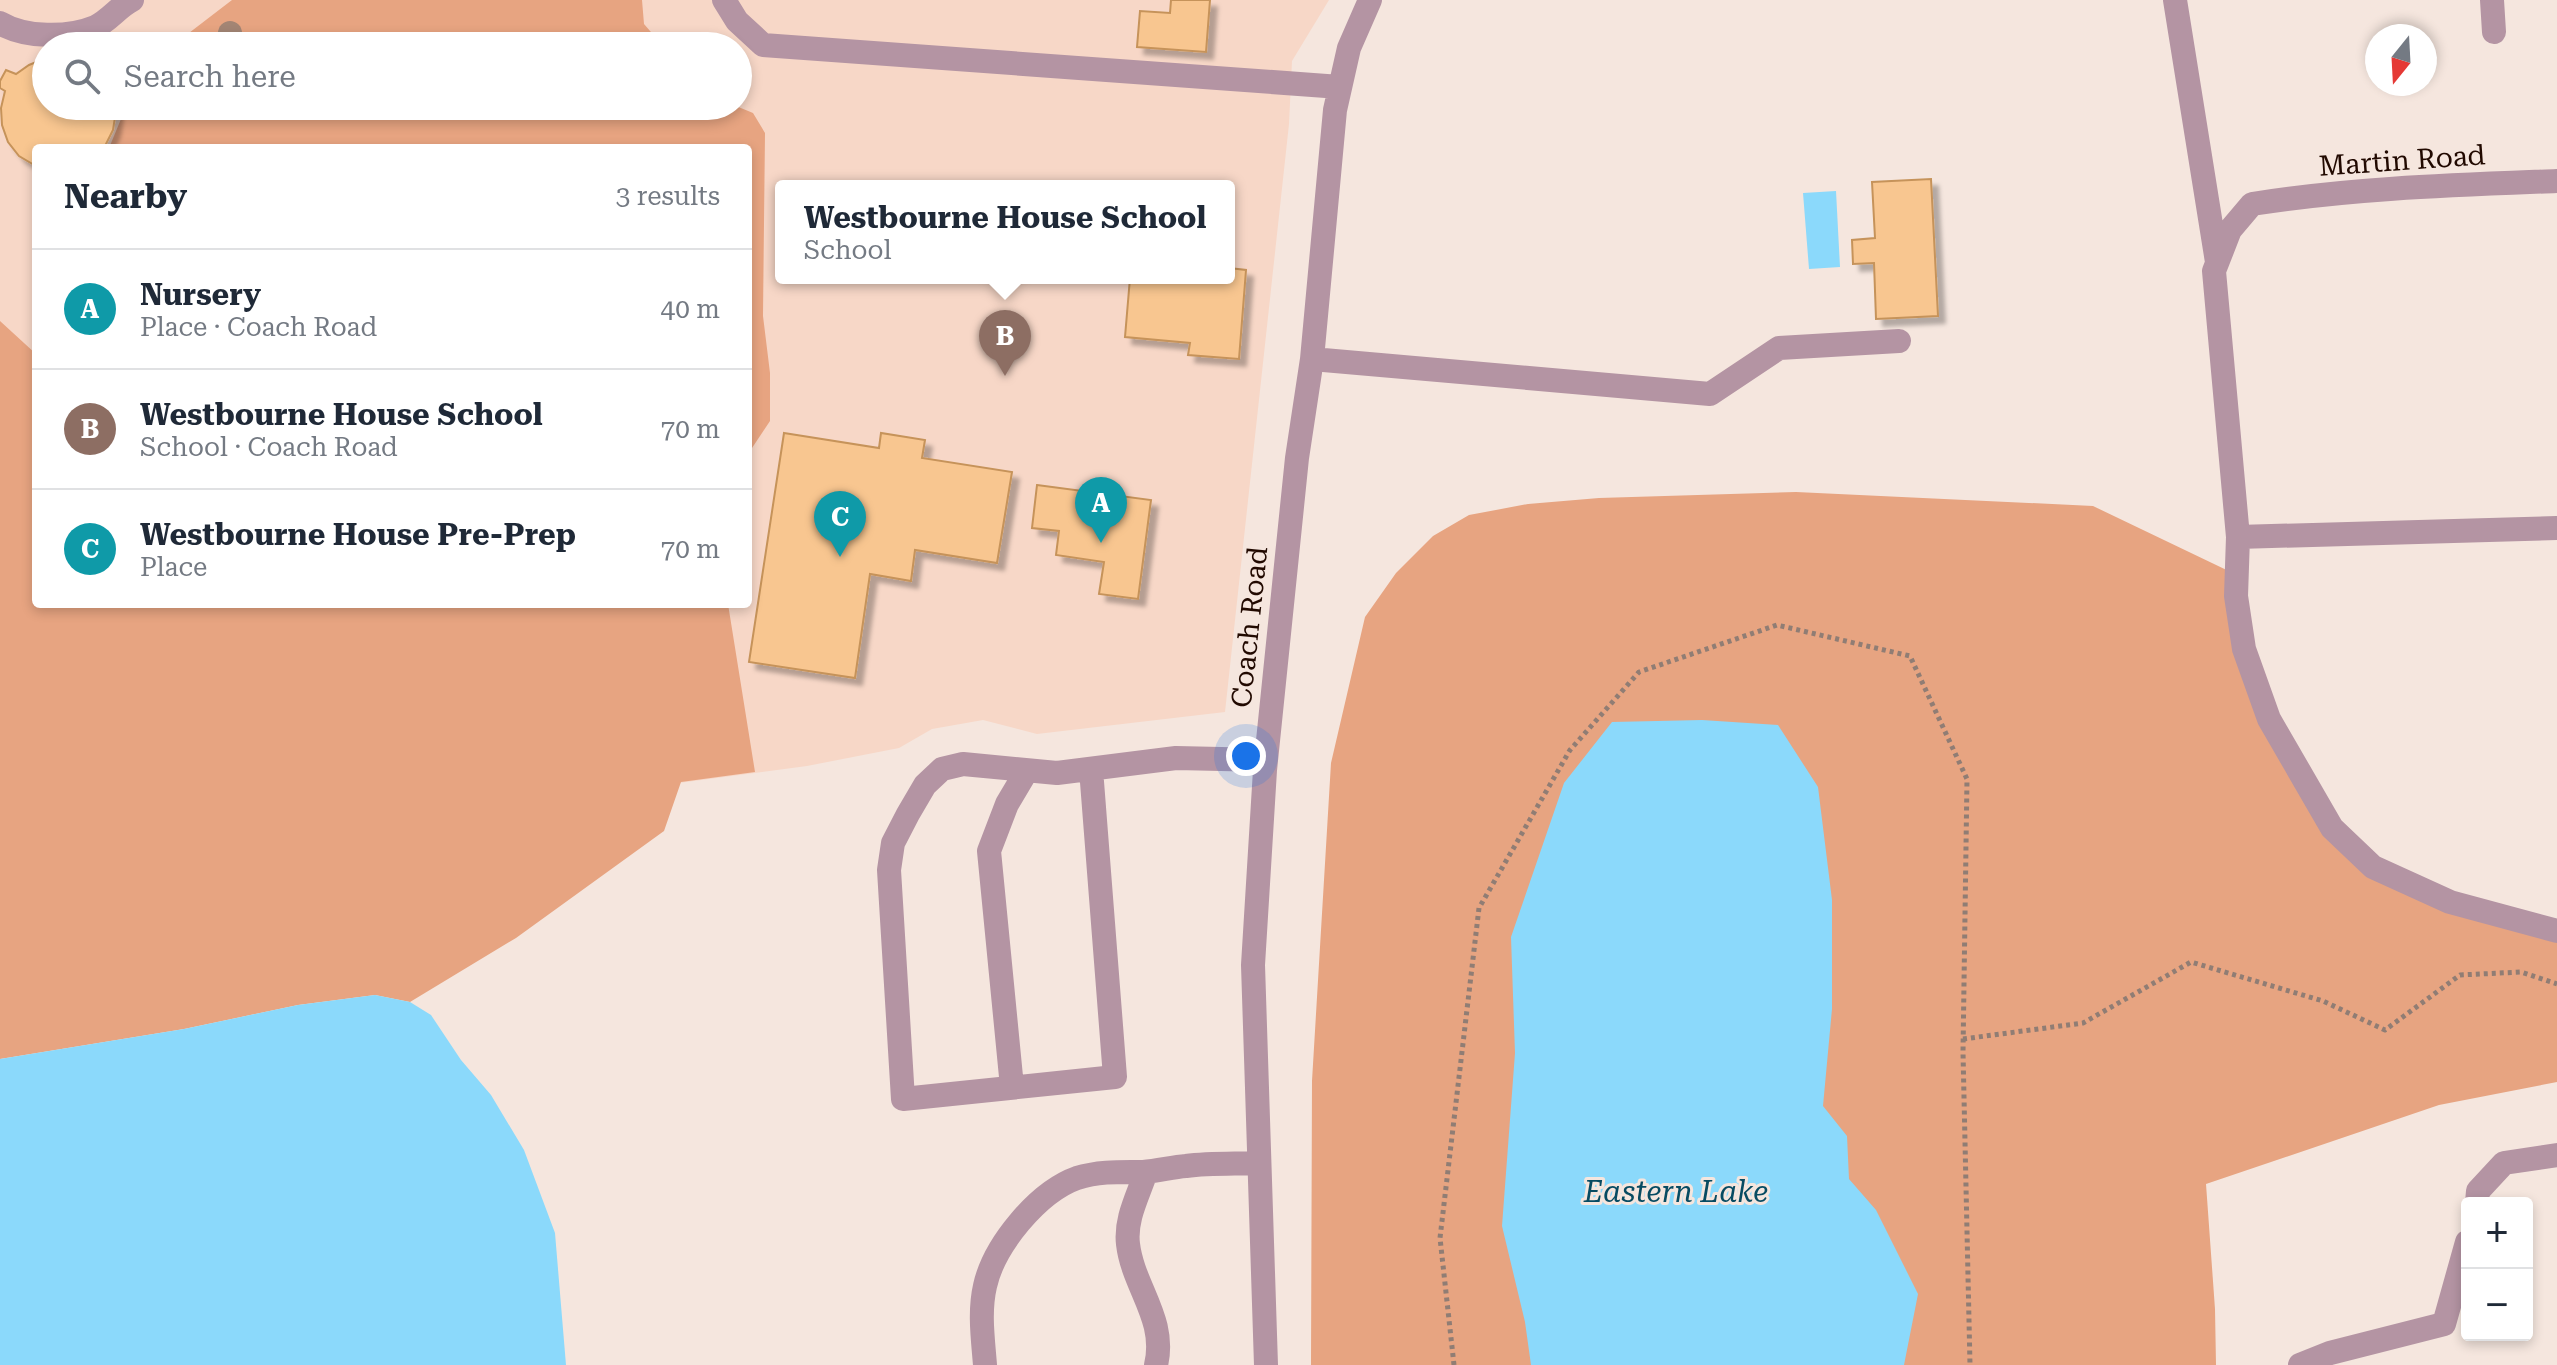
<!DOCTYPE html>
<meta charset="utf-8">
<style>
body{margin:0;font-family:"Roboto Serif",serif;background:#f2f2f3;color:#1f2937}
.controls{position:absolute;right:24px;bottom:24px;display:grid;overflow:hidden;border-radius:8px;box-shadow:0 4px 12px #0003}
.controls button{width:72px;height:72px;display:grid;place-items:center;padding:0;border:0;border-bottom:2px solid #e0e1e3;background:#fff;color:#1f2937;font:40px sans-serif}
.compass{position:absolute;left:2365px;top:24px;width:72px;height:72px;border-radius:50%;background:#fff;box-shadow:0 4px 12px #0003;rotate:198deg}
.you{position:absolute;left:1246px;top:756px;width:28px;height:28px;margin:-20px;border:6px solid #fff;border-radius:50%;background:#1a73e8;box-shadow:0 0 0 12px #1a73e833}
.badge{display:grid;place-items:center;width:52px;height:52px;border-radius:50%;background:#b45309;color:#fff;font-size:26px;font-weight:700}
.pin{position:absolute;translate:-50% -66px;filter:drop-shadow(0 2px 4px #0008)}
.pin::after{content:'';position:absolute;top:42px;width:28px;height:24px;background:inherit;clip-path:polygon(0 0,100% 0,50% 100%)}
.popup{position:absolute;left:775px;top:180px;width:460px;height:104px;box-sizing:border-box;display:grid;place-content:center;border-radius:8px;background:#fff;filter:drop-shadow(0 2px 6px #0005);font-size:26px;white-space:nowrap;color:#747a83}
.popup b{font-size:30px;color:#1f2937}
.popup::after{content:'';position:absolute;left:50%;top:100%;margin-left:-16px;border:16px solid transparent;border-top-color:#fff}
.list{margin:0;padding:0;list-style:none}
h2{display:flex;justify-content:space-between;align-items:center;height:104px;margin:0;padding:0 32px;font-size:34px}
h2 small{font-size:26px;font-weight:400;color:#747a83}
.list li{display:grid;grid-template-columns:52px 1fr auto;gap:24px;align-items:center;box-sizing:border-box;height:120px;padding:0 32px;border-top:2px solid #e0e1e3}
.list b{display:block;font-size:30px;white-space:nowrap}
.list p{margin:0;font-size:26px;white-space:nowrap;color:#747a83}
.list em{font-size:26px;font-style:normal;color:#747a83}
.icon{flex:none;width:44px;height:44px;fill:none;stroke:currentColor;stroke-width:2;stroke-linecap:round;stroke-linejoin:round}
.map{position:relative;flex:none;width:2557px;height:1365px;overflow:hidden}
.search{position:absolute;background:#fff;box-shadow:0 4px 12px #0003;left:32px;top:32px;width:720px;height:88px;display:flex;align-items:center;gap:20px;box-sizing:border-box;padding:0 28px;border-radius:44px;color:#747a83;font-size:30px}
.panel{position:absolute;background:#fff;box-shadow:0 4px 12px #0003;left:32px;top:144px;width:720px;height:464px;border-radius:8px}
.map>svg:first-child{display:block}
.built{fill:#f7d7c7;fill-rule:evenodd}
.green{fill:#e7a481}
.water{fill:#8bd9fb}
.building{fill:#f8c690;stroke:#c6935a;stroke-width:2;filter:url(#shadow)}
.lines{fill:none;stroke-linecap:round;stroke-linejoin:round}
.path{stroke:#907d74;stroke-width:5;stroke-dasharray:4 4;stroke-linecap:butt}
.minor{stroke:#b494a3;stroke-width:24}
.tree{fill:#a38574}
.labels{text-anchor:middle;stroke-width:6;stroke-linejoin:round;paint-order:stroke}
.street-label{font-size:28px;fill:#210900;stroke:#f5e6de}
.water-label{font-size:30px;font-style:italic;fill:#074b62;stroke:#f5e6de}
</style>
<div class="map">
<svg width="2557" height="1365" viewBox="0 0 2557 1365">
<defs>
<filter id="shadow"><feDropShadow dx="7" dy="7" stdDeviation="2" flood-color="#0004"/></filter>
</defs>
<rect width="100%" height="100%" fill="#f5e6de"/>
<path class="built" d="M0,0H1329L1292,61L1289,124L1225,712L1037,734L983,720L932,729L899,748L807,766L375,823L0,856ZM46,46H738V106H46ZM36,148H748V604H36ZM781,186H1229V278H781Z"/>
<path class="green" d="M232,0H642L644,24L663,46H172Z
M119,106H736L753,113L765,133L763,316L770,373V421L748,454V148H109L121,119Z
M0,321L36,354V604H728L755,772L681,782L664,831L516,938L410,1002L375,995L298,1005L184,1029L0,1059Z
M1796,492L2093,506L2237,575L2244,649L2300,775L2373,867L2557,940V1082L2439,1105L2206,1184L2215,1309L2216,1365H1311L1312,1081L1331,763L1365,617L1396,573L1433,536L1469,515L1528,504L1599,498Z"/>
<path class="water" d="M1836,191L1840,267L1809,269L1803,193Z
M1702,720L1778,725L1818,787L1832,900V1009L1823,1106L1847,1136L1849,1179L1876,1210L1918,1294L1904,1365H1531L1525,1322L1502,1226L1515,1053L1511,937L1564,783L1612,722Z
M375,995L410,1002L431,1015L461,1060L491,1095L524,1150L555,1233L566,1365H0V1059L184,1029L298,1005Z"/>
<path class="building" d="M1171,0H1210L1206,52L1137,47L1140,11L1170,13Z
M46,58V106H114L116,111L113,130L104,148H36V166L19,156L8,142L2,125L1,108L5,91L0,88V81L6,70L16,74L29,65Z
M1931,179L1938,316L1876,319L1874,263L1853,264L1852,240L1875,238L1872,182Z
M1229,268L1246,270L1239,359L1188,355L1190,343L1125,337L1130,278H1229Z
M784,433L879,448L881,433L925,440L922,458L1012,472L997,563L915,550L911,581L870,574L855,678L749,662Z
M1037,485L1151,500L1138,599L1099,594L1104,562L1056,555L1059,531L1032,528Z"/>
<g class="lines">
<path class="path" d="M1963,1039L2083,1023L2191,962L2323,1001L2385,1030L2460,975L2521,972L2557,984
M1454,1365L1440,1238L1479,908L1570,750L1639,672L1777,625L1910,656L1967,779L1963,1052L1970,1365"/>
<path class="minor" d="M724,0L737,21L763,45L1340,87
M2175,0L2217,262
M2492,0L2494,32
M0,23C25,38 68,38 95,27C109,21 118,7 132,0
M2557,181C2455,185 2353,188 2252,204L2230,230L2214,271L2238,537L2236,596L2244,649L2269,719L2332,828L2373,867L2450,902L2557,931
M1312,359L1710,394L1779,348L1899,341
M2238,537L2557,528
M1091,769L1115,1077L903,1099L889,870L893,843L908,814L925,785L942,769L963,764L1057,773L1176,758L1266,760
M1012,1087L989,851L1007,804L1026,772
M1146,1172C1138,1196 1125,1219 1128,1244C1133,1287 1167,1319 1156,1365
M2477,1203L2478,1191L2504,1163L2557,1155
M985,1365C983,1339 979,1312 985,1286C994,1245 1038,1192 1077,1178C1099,1171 1121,1172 1143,1172C1158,1171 1172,1167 1186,1166C1210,1163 1235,1164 1259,1163
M1266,1365L1253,965L1265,770L1297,458L1312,359L1335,110L1349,48L1370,0
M2300,1365L2330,1353L2444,1324L2467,1242"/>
</g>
<circle class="tree" cx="230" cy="33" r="12"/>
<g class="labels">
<g class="street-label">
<text transform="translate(2402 160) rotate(-4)" y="10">Martin Road</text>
<text transform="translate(1249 627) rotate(-84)" y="10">Coach Road</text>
</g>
<g class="water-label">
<text x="1676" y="1202">Eastern Lake</text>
</g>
</g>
</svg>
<div class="controls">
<button>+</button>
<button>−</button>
</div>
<svg class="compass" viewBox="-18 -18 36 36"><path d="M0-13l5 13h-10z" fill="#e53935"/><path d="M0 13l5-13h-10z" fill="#747a83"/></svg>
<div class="you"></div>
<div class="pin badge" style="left:1101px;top:543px;background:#0f9aa8">A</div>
<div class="pin badge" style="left:1005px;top:376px;background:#8d6e63">B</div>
<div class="popup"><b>Westbourne House School</b>School</div>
<div class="pin badge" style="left:840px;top:557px;background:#0f9aa8">C</div>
<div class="search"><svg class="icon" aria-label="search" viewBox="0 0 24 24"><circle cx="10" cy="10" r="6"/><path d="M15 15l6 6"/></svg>Search here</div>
<section class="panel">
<h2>Nearby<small>3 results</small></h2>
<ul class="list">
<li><span class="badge" style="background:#0f9aa8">A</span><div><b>Nursery</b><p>Place · Coach Road</p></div><em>40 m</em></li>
<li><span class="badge" style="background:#8d6e63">B</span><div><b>Westbourne House School</b><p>School · Coach Road</p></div><em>70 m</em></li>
<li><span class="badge" style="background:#0f9aa8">C</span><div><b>Westbourne House Pre-Prep</b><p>Place</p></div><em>70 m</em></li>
</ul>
</section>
</div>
